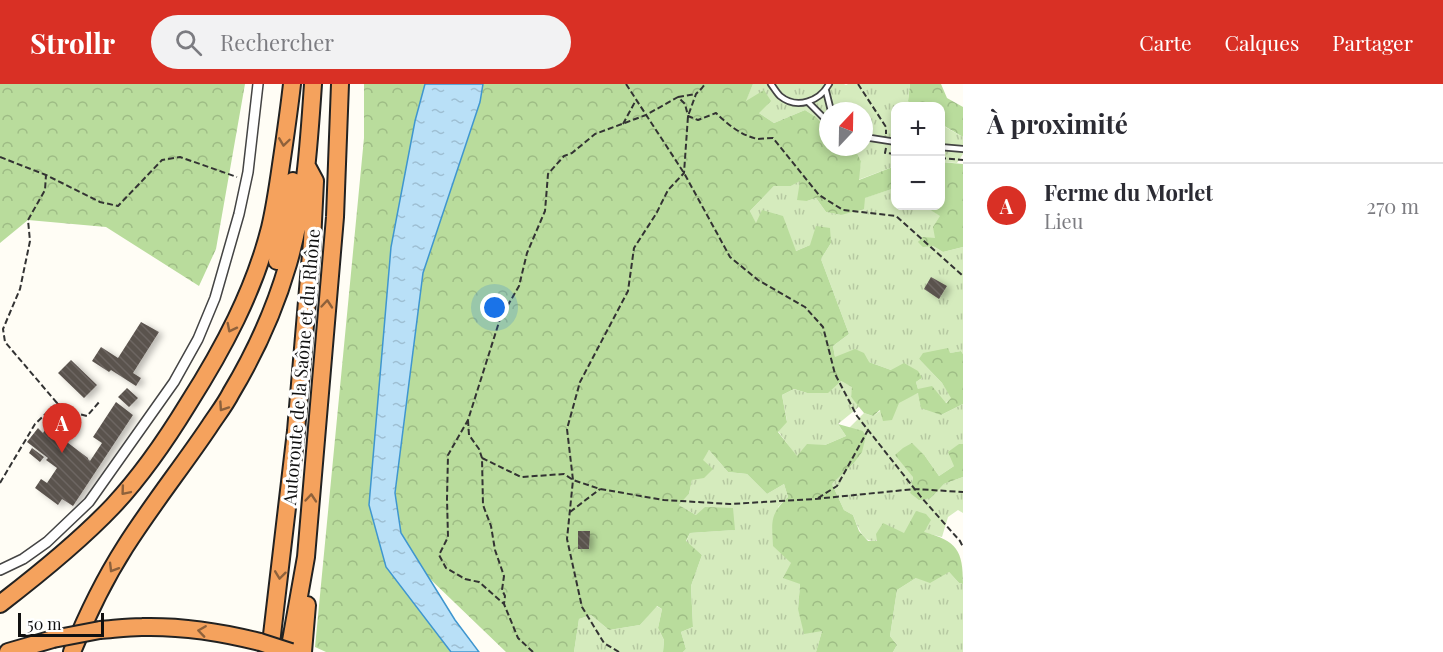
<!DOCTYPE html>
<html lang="fr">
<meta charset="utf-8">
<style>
body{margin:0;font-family:"Playfair Display",serif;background:#f2f2f3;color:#2b2b33}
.controls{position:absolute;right:18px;top:18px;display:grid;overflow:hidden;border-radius:12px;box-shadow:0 3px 9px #0003}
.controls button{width:54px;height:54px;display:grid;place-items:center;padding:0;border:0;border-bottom:2px solid #e1e1e2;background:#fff;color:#2b2b33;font:30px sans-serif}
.compass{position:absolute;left:819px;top:18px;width:54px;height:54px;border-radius:50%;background:#fff;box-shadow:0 3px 9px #0003;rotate:22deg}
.scale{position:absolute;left:18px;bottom:15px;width:86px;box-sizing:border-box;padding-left:6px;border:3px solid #111;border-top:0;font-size:16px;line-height:21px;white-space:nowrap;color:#111;-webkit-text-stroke:4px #fff;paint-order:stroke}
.you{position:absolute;left:495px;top:224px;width:21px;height:21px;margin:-15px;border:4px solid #fff;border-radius:50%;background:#1a73e8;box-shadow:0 0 0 9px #1a73e833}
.badge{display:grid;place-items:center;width:39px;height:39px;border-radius:50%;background:#d93025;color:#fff;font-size:20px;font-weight:700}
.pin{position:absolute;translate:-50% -50px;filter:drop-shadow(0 2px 3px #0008)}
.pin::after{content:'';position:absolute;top:32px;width:21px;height:18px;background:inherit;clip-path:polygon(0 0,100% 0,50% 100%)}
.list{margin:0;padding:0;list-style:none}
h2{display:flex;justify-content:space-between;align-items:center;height:78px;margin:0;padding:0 24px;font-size:26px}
h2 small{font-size:20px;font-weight:400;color:#7c7c81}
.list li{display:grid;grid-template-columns:39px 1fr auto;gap:18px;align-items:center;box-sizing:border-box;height:84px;padding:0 24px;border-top:2px solid #e1e1e2}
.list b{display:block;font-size:22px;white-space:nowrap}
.list p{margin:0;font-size:20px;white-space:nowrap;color:#7c7c81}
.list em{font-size:20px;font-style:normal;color:#7c7c81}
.icon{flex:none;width:33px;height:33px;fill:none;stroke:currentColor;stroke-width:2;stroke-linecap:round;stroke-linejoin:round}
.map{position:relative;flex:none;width:963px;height:568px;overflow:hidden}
header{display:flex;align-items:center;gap:36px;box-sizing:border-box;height:84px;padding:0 30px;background:#d93025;color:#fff}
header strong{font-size:28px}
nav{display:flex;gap:33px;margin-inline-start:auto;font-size:21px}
.search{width:420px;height:54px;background:#f2f2f3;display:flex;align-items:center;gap:15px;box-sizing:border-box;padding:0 21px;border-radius:33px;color:#7c7c81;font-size:22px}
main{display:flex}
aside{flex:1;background:#fff}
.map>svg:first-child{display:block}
.grass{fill:url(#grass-tufts)}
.forest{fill:url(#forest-crowns)}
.water{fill:url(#water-ripples);stroke:#3f96cf;stroke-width:1.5}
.building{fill:url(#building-back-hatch);filter:url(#shadow)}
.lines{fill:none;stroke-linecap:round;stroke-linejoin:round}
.service-casing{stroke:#444;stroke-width:8}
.minor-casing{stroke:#444;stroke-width:12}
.motorway-casing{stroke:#222;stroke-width:20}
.path{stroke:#333;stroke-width:2;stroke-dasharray:6 3;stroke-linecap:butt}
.service{stroke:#fff;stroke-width:4.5}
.minor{stroke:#fff;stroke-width:9}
.motorway{stroke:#f5a25d;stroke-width:16}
.motorway-bridge-casing{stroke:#222;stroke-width:20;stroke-linecap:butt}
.motorway-bridge{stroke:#f5a25d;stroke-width:16}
.oneway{stroke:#8e613b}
.labels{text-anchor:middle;stroke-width:6;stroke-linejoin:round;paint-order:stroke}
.street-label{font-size:18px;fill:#111;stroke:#fff}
</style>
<header>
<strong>Strollr</strong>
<div class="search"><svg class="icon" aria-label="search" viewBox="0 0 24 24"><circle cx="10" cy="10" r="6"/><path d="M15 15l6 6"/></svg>Rechercher</div>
<nav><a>Carte</a><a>Calques</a><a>Partager</a></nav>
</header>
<main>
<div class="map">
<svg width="963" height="568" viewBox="0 0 963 568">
<defs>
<pattern id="grass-tufts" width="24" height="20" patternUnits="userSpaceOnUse" patternTransform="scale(1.5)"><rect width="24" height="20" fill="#d5ebbd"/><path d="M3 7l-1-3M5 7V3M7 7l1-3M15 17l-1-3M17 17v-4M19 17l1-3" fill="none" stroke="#b6c8a1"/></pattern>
<pattern id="forest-crowns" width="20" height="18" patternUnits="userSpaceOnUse" patternTransform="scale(1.5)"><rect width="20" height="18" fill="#b9dc9c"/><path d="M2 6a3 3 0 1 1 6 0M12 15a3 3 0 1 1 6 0" fill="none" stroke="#9ebc85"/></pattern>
<pattern id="water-ripples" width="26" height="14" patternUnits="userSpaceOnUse" patternTransform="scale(1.5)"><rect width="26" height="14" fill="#b9e0f7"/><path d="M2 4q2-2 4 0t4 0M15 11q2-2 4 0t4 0" fill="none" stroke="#9ebfd3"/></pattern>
<pattern id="building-back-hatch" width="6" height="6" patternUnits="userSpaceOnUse" patternTransform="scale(1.5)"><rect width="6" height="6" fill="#5a524d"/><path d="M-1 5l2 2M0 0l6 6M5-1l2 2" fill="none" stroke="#6d6662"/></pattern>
<filter id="shadow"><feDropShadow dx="4.5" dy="2.5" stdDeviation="3" flood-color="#0004"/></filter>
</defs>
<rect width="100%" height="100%" fill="#fffdf5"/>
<path class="grass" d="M753,0H844L846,1L848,0H910L908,16L913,22H896L895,82L858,96L861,77L854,63H864V27H828V46L816,33L805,26L774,39L759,29L745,18Z
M940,40L963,53V70L957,79L941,78Z
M800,96L807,117L816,114L826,128L841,131L864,114L895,104L896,122H924L941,132L933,162L943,168L963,163V270L961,267L919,275L942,299L952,314L945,319L918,305L916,298L922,294L891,286L869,278L835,273L833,262L849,250L821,175L831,159L810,161L796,167L756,140L750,127L774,102H791Z
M841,297L853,303L851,313L860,322L838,340L846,352L825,361H807L797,373L778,347L787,337L782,311L794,305L807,309Z
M918,309L941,331L963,320V360H959L954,382L939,392L925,372L913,393L910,409L931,414L944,400L963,393V429L958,426L948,433L942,453C930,450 917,447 904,449C874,454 868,471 853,431L844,426L832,400L853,380L866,353L864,348L849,344L864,329L873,332C885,322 904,316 918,309Z
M709,366L728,388L747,390L767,410L784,400L788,413L778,423L791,479L800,500L798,525L822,547L816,568H683L686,565L681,548L693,543L691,502L702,471L686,458L690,449L734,446L696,431L679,421L689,410L692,396L712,385L702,376Z
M949,488L959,499L963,500V568H893L897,561L890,552L897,506L916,494Z
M656,522L662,525L658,544L664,556L663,568H574L579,535L591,531L609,546L640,541Z"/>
<path class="forest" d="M0,0H245L216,165L199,202L106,143L28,136L0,159Z
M364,0H425L415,37L386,483L451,568H326L315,563L364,54Z
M483,0H753L746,17L764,6L771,17L759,29L774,39L805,26L816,33L828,46V63H854L861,77L859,96L895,82V104L865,114L864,125L841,131L826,128L816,114L807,117L797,116L800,97L791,102H774L750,127L756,139L762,126L783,132L796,167L810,161L816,142L830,144L831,159L821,175L849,250L833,262L835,273L855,265L864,269L869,278L891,286L904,279L918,287L922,294L916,298L918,305L932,302L946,319L951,314L942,299L919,275L923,269L948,264L950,269L961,267L963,270V320L941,331L921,324L918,309L899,319L892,336L883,337L880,326L873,332L864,329L851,313L852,303L841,297L828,309H807L794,305L782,311L787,338L778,348L797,372L807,360L825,361L846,352L838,340L863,347L866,352L862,368L853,380L832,400L844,426L853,431L859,447L868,457H877L876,450L883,439L904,449L916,427L926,430L931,436L924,448C957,457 963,466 963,500L959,499L949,488L930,499L916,494L897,506L890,552L897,561L893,568H816L822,547L804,550L798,525L800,500L783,494L791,479L773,462C772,438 769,431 788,413L784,400L767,410L747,390L728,388L709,366L703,376L713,385L704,394L692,396L689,410L679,421L696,431L705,423L733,424L735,446L690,449L686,457L702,471L691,502L693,543L681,548L686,565L683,568H663L664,556L658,544L662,525L657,522L640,541L609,546L591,531L579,535L574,568H506L428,493L401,449L395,409L423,189L480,19Z
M910,0H941L947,14L963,23V53L941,40L940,22H913L908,17Z
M941,78L963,80V163L943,168L933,162L923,163L918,158L923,153L935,154L933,143L940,132L924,122H940Z
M912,359L925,372L939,392L954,382L948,368L959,360H963V393L944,400L931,414L919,416L910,409L913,393L895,371L903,364Z"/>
<path class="water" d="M425,0H483L480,18L423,189L395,409L401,449L455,536L479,568H451L386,483L369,421L391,163L415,37Z"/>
<path class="building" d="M931,193L947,202L939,215L924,205Z
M141,238L159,248L133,289L141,294L136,302L111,286L109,288L92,277L101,263L118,274Z
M71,276L97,301L84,314L58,289Z
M127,304L138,314L129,323L118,313Z
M116,318L133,331L73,422L62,415L58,421L35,404L41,395L47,399L57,384L46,376L48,374L27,358L38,344L43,349L47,343L88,374V375L90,377L102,359L93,353Z
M32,364L44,373L40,378L29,369Z
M578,447H590L589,465H578Z"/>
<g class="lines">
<g class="service-casing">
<path id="service" d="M771,0C774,4 777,9 780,12C797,26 820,17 829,0
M826,7L831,27
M808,18L828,38
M864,53L896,58
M940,63L963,65"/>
</g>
<g class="minor-casing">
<path id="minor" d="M0,486L23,475L47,458L89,418L174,298L198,255L215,214L239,130L248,88L258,0"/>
</g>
<g class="motorway-casing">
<path id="motorway" d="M277,177L293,97
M0,520C39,490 79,458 113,422C142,391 166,356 188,320C223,265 254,207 270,144C275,123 278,102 281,81C285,54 289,27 292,0
M100,546C114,545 128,543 142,543C182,542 221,548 260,558
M8,568L53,555
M72,568C87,531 104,496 125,463C151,422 182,383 209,343C216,332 225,321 231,309C255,269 275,225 288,180C305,122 309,60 313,0
M270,568L296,347L312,158L315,97L308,84
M289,568L306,473L335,133L340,0
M303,568L307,521"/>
</g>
<path class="path" d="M626,0L684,89L730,173L758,196L805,223L823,243L835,290L857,332L921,413L960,457L963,463
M858,0L886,43V50
M678,13L696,10
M623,40L636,16
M886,64L885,69L896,70
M0,73L46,91L100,118L118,122L162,76L180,73L237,93
M940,74L963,76
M57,319L71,328L87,332L100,317
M468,336L469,351L479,365L482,374L483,421L491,442L495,466L504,492L502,506L505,512L504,520
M482,374L521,393L564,390L573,396L600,405L664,416L730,420L815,415L915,405L963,408
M0,399L35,340L57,319L5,258L3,245L20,205L30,157L28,136L45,106L46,91
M818,414L837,402L868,346
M570,428L600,405
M533,568L518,554L504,520L479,498L465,495L446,484L439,471L448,453L447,415L448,371L468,336L500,235L519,202L527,169L545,127L548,90L564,72L572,69L595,50L646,31L678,13L685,20L688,32L698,36L716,29C727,40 742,52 758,55C762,55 768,54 773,54L819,111L843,126L896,132L963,192
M619,568L604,559L582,523L567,455L573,396L567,345L580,298L628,207L634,164L656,130L668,106L684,89L688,32L696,10L702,4L705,0"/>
<use href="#service" class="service"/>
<use href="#minor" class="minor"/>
<use href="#motorway" class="motorway"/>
<g class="motorway-bridge-casing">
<path id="motorway-bridge" d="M53,555L100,546
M260,558L291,568"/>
</g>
<use href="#motorway-bridge" class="motorway-bridge"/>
</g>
<defs><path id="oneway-chevron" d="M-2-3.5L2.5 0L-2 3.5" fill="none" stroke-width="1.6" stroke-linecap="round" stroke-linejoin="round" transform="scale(1.5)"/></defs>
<g class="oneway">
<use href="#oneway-chevron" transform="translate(284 58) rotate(98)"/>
<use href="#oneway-chevron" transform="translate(327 220) rotate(-85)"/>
<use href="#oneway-chevron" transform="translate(231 244) rotate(117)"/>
<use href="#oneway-chevron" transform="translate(223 323) rotate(124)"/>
<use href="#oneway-chevron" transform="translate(125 407) rotate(130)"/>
<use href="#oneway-chevron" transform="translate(311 414) rotate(-85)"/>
<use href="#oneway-chevron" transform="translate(113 484) rotate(121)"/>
<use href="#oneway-chevron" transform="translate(280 491) rotate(97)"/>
<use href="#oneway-chevron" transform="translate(202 547) rotate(-172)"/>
</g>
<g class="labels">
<g class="street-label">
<text transform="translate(302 283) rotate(-85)" y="6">Autoroute de la Saône et du Rhône</text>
</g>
</g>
</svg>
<div class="controls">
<button>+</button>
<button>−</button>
</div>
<svg class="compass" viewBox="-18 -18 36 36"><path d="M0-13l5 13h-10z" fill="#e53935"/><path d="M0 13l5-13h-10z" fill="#7c7c81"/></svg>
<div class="scale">50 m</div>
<div class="you"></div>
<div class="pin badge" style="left:62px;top:369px">A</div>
</div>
<aside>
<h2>À proximité<small></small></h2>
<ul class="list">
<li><span class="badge">A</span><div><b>Ferme du Morlet</b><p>Lieu</p></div><em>270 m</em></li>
</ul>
</aside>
</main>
